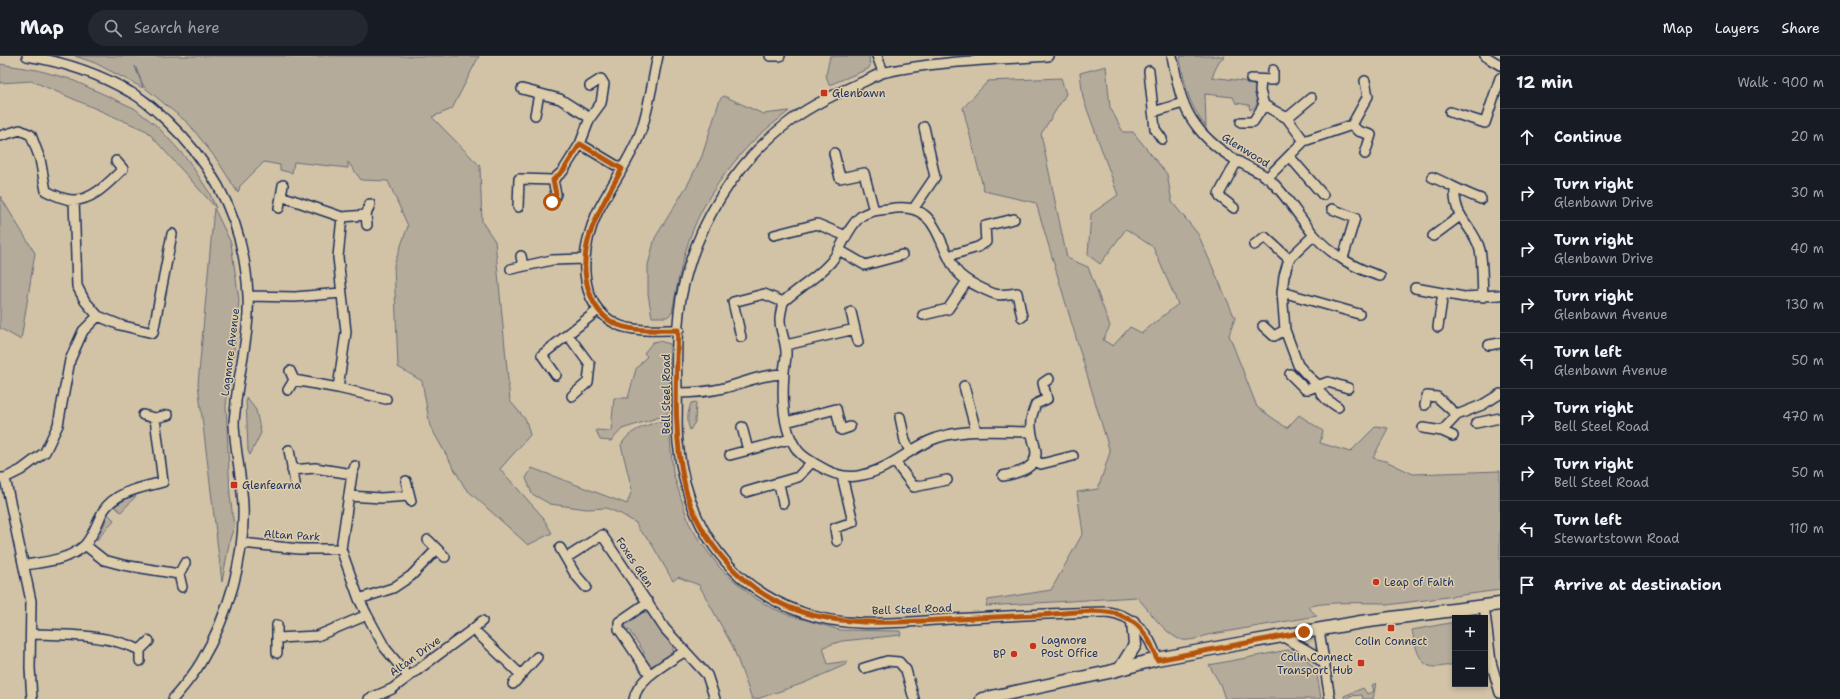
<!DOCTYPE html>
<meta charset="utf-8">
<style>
body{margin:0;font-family:"Shantell Sans",sans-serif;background:#242831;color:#f1f3f6}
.controls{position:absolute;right:12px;bottom:12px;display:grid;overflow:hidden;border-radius:0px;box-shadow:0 2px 6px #0003}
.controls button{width:36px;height:36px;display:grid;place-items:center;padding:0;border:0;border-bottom:1px solid #363941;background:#171b24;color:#f1f3f6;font:20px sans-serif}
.stop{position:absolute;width:12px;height:12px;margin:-9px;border:3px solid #b45309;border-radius:50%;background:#fff}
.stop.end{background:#b45309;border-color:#fff;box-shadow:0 1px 4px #0008}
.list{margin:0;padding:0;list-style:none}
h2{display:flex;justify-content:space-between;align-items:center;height:52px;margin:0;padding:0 16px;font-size:17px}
h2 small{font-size:13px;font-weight:400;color:#9ea1a6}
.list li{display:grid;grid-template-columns:26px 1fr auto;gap:12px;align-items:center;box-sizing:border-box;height:56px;padding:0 16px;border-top:1px solid #363941}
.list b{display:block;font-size:15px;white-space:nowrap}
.list p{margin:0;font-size:13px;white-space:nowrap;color:#9ea1a6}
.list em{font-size:13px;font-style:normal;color:#9ea1a6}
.icon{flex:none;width:22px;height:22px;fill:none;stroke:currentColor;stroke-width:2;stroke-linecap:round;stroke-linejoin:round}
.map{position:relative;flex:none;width:1500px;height:643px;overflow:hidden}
header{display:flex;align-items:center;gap:24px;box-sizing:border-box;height:56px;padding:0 20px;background:#171b24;border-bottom:1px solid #363941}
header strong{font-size:19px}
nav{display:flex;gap:22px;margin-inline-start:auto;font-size:14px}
.search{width:280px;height:36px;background:#242831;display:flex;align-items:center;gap:10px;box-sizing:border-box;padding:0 14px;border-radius:22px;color:#9ea1a6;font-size:15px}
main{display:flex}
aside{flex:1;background:#171b24}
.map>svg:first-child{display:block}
.green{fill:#b4ab9a;stroke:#686d7c}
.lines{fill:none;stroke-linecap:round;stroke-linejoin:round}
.street-casing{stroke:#1b2f5e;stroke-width:12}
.secondary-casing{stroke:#1b2f5e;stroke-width:15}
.street{stroke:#decdaa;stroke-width:9}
.secondary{stroke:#decdaa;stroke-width:12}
.route{stroke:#b45309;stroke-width:5}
.poi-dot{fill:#c8321e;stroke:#decdaa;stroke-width:1.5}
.labels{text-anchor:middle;stroke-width:3;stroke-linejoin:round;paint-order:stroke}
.poi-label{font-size:11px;fill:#1b2f5e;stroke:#decdaa;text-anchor:start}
.street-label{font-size:11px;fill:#1b2f5e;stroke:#decdaa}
</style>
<header>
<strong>Map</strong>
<div class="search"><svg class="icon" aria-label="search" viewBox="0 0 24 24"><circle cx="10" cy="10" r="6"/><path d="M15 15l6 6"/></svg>Search here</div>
<nav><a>Map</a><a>Layers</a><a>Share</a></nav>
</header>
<main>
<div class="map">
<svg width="1500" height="643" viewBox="0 0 1500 643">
<rect width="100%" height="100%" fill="#d2c3a6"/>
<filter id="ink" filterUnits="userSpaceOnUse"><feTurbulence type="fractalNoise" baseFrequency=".025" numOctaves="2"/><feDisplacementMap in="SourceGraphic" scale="8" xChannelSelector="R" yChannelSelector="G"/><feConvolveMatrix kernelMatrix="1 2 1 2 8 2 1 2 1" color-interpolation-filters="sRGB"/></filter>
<g filter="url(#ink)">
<path class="green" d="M75,0H479L452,53L432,61L480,110L482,166L495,185L510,345L526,364L530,379L500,413L542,460L552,477L528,489L465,432L430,370L422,325L398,311L394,209L408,170L388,125L361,124L348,106V112L294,106L292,117L280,114V109L264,106L240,130L238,137L217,104L189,68L144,31L135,10L143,32L95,7Z
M830,0H869L870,10L868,13L829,29L826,19Z
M1181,0H1225L1219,5L1212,21L1243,25L1255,30C1258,40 1261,49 1250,54L1249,49L1236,47L1233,41L1205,38L1206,71C1188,47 1186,32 1180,4Z
M0,8L37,14L70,23L134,52L158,71L188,104L209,136L216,152L147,75L32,25L0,27Z
M1106,10L1110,51L1123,76H1133L1167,118L1172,146L1198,178L1235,262L1229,279L1257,351L1287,372L1299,359L1323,375L1320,387L1350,396L1376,370L1388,372L1373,402L1386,405L1413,418L1500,415V534L1387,549L1384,547C1364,547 1325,545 1308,551L1317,560L1207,579C1200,582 1190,585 1182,584C1166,580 1148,553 1137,541L986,550L988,544L1051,534L1083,477L1077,436L1098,433L1110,396L1036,147L984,135L963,52L988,25L1061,22L1066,38L1041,78L1067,202L1088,211L1110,270L1103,284L1113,290L1130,271L1142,277L1178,248L1153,191L1126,173L1100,208L1088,199L1091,158L1118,139L1083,42L1080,17Z
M724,40L763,58L789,55C777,65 764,74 753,85C728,111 705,142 692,176C682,202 677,230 672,257L667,261H652L648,238V209L655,182L688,128L702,100L720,43Z
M0,140L35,197L21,284L0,272Z
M214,152L231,187L239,244L236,279L226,349L230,439L234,471L230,483L222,526L198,328Z
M659,285L670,288L669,355L666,359L622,373L611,385L600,384L596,374L611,375L614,342H628L636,313L647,300L644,297L653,286Z
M246,341L256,354L261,377L250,399L248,395Z
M696,346L695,366L690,374C686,364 688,356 691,347Z
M657,366L664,367L669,371L673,417L689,467L699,484L721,513L752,540L770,551L786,558L840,574L900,575L901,579L842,585L823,591L828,608L847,605L845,609L804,627L757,643H752L733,591L699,529L678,521L673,525L650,485L639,474L636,467L621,458L606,452L587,453L550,448L532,438L526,422L532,412L627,448L632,434L621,389C629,375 642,371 657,366Z
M133,439L136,440L121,456L114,450Z
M108,458L114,464L96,485L94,483L103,471Z
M642,556L647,557L651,561L664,580L671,586L673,590V598L658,609H650L643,600L644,596L629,574L625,575L626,565Z
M1455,566V608C1449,609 1442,611 1436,611C1418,612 1415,587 1412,574Z
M1288,594C1316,605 1317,615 1321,643H1225L1220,628L1209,609Z
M1376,627L1373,643H1363L1362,639L1349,640V643H1345L1344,640L1363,632L1367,638L1374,635L1372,629Z"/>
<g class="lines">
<g class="street-casing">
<path id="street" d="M27,0C64,6 98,17 130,36C144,43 155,54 167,65C217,112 245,171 248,240C250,275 240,310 236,345C236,352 234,360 234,368C235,395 242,422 243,450C245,503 228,560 201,606C193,620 183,631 173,643
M658,0C652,26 649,55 639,80C628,107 610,131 597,157C581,193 575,246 616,268C631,276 661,274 679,274
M770,0H780
M877,0L883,16
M1048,0C996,4 937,5 886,16C879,17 872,22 865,25C839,36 815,47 793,63C735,105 694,172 681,242C676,272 676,305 677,335C678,352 676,370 678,387C686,465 725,529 801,556C848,574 902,566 951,563C1003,560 1056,557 1108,556C1135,560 1150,579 1157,603
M1172,0C1177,24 1180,48 1195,68C1207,85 1223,97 1241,107C1250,112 1260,116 1268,122C1286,138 1298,160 1314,179C1330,198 1356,213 1380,220
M1485,0L1500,9
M1149,15L1155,73L1162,83
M1251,23L1273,24V14
M1261,24L1260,35L1264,49L1287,62L1304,85
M522,33L560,43L590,62
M1153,56L1183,47
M1450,56L1485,67L1500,22
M535,59L539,38
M1287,62L1311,42
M1241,66H1253L1264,49
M1352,69L1358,75L1371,79L1365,98
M0,80L20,74L31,79L40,103L46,135C54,139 64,144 73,144C93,145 110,125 123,113L116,105
M580,88L622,113
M834,97L840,122L864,117L874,155
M1289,100L1323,139
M1432,121C1449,128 1464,137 1481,143
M1267,122L1304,85L1352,69L1368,40L1365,25
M1455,133C1453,163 1474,170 1480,194C1483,209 1482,226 1483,241
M281,140L342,161L366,159
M74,144L77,230L85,245L98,260L120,269L153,277L172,178
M552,146L556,138L553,124
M518,151L519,123L553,124L563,115L580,88L590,62L601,47L604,28L601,23L590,30
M279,152L283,129
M914,152L935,121L924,71
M1234,152L1220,141L1219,138L1237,105
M1332,153L1355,162L1343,202
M367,169L366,159L370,148
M774,179L817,168L846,180
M1314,179L1289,203L1284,220L1282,236L1285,274L1298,309L1307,319L1318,329L1321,337L1326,343L1338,351
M1433,180L1460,160
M1254,189L1265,181L1289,203
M839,194L865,209L902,199
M521,200L523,210
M948,200L978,191L986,186L985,170L1014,163
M511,213L552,204L585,203
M1415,232L1464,241L1500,239
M1282,236L1359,258
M248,240L295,241L341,237
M851,256L858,286
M923,259L948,253L967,225
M1022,261L1017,237C997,240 997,240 979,231C971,227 961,222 955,213C936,184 937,144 889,153C879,154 868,155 860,161C845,174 842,196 828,209C815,223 797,233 783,246C782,252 780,258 780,264C780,276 787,287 786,299C786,305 784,311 784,317C782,342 782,376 799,396C804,402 812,406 819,410C832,418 847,423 862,419C887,414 906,396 929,385C961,371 997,376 1031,376
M1263,270L1274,280L1285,274
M1438,271L1443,237
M568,279L590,309L588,326L572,340
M741,281L733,246L764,238L783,246
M786,289L855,273
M1489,289L1500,287
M1290,318L1305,333H1309L1328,326L1348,332
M556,319L542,299L597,255
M294,324L338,332L386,343
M964,330L976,375
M338,332L346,276L338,201L342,161
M288,334L294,324L290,315
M677,337C693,337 708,336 724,332C744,327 763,318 784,318
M1425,349L1427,340L1437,341L1457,359
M143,359L155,362L168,359
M900,361L905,385L910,395
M786,366L836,353L841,374L850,371
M1476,367L1500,362
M742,371L748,394
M1423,372L1442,375L1453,380
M1442,375L1457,359L1482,349L1500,338
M289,394L295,427
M730,399L790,383
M1035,404L1041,408L1073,400
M895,406L914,431L947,424
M355,410L352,418L341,493L359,543L367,559L385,592L408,620
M292,414L315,412L352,418
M1003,420C1018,417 1041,412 1035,391C1033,382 1030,375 1031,366C1031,360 1034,353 1036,348L1047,343L1043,327L1049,323
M0,422H5L21,414L45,396L58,369L70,304L83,275L98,260
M5,422L31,545L30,612L32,643
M406,425L411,445
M779,428L783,447
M746,436L798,421L812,406
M349,440L381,442L409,440
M428,484L445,501
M837,485L835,472L853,466L842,420
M242,487L299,493H341
M85,489L104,504L123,509L179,518
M560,492L575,518L586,531
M566,502L602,479L665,573L707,619L715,643
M25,509C44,506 70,504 85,489C93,480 97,468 102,457C113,436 143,431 163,426L155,362
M182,531L179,518L185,507
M359,543L393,532L411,520L436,494
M648,546L619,566V573L650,619
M1484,549L1491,606L1500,637
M277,569V597
M473,573L521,619
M1319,574L1330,643
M32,578C68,579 106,578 140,594
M1282,580L1313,598L1325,609
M277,582L317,580L367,559
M140,605V594L149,585
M864,612L887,605L899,606L906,614L914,643
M513,628L537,601
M369,643L392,633L473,573L482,565
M634,643C638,621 668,607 685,595"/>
</g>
<g class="secondary-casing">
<path id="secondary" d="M1120,613L1135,589L1133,566
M982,643L1109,616L1157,603L1238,588L1361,566L1500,548"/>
</g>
<use href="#street" class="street"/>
<use href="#secondary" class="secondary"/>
</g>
</g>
<g class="lines" filter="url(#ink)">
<path class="route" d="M552,146L556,138L553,124L563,115L580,88L622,113C601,151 573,193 590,238C595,252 604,263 618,269C636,276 659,274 678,274C676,327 673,383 686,435C693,459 706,482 722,501C780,572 857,569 940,564C973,562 1007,560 1041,559C1062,558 1100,551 1120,559C1140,566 1151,584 1157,604L1304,576"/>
</g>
<g class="poi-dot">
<rect x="820" y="33" width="8" height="8" rx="2"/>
<rect x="230" y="425" width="8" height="8" rx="2"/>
<circle cx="1376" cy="526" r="4"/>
<rect x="1387" y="568" width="8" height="8" rx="2"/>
<circle cx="1033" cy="590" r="4"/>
<circle cx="1014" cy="598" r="4"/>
<rect x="1357" y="603" width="8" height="8" rx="2"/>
</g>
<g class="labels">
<g class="poi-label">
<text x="832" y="41">Glenbawn</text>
<text x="242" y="433">Glenfearna</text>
<text x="1384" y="530">Leap of Faith</text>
<text x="1041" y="588">Lagmore<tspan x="1041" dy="13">Post Office</tspan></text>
<text x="1391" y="589" text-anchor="middle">Colin Connect</text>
<text x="1006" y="602" text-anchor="end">BP</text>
<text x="1353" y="605" text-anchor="end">Colin Connect<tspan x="1353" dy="13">Transport Hub</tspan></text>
</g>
<g class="street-label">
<text transform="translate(1246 94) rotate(32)" y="4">Glenwood</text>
<text transform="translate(230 296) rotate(-83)" y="4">Lagmore Avenue</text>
<text transform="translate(666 338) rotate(-90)" y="4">Bell Steel Road</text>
<text transform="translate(292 479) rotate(3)" y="4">Altan Park</text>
<text transform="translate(635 506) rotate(56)" y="4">Foxes Glen</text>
<text transform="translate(912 553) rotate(-2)" y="4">Bell Steel Road</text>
<text transform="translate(415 600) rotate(-36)" y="4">Altan Drive</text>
</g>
</g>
</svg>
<div class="controls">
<button>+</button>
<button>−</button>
</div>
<div class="stop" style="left:552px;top:146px"></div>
<div class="stop end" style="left:1304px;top:576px"></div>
</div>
<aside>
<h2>12 min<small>Walk · 900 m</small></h2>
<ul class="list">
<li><svg class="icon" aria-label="ahead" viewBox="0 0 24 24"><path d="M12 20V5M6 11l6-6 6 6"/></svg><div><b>Continue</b></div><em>20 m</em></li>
<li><svg class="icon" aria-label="right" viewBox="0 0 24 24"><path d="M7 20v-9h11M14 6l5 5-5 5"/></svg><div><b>Turn right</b><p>Glenbawn Drive</p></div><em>30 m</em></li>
<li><svg class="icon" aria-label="right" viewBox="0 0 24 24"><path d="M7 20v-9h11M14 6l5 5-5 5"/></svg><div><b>Turn right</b><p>Glenbawn Drive</p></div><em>40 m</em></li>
<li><svg class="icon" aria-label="right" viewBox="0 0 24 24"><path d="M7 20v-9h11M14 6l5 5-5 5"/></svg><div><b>Turn right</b><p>Glenbawn Avenue</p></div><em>130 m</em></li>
<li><svg class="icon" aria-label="left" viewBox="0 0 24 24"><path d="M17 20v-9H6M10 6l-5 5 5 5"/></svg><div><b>Turn left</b><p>Glenbawn Avenue</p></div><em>50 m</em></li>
<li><svg class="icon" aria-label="right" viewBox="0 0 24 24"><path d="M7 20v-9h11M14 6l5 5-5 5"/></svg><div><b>Turn right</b><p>Bell Steel Road</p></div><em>470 m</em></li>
<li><svg class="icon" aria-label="right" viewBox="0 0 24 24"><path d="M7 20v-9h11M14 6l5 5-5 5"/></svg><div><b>Turn right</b><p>Bell Steel Road</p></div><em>50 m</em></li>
<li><svg class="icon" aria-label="left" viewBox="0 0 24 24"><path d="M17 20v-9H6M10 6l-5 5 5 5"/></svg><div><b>Turn left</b><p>Stewartstown Road</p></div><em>110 m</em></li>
<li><svg class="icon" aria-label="arrive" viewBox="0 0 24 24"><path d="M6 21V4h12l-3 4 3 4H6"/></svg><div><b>Arrive at destination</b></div></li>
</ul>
</aside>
</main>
